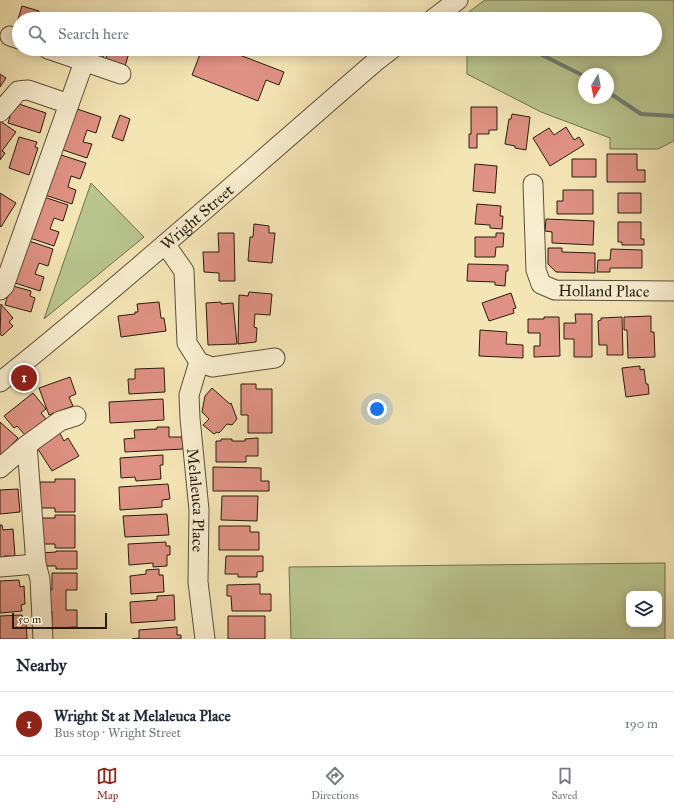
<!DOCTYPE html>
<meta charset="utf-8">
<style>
body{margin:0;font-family:"IM FELL Great Primer",serif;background:#f2f2f3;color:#1f2937}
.controls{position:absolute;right:12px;bottom:12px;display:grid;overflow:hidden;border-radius:8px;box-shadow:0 2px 10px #0003}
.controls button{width:36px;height:36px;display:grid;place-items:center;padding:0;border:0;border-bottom:1px solid #e0e1e3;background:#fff;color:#1f2937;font:20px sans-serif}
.compass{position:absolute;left:578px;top:68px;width:36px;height:36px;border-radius:50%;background:#fff;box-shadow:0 2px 10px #0003;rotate:190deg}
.scale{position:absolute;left:12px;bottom:10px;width:95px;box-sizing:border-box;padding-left:4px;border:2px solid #281c11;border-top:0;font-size:11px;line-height:14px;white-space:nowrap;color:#281c11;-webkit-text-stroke:3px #f8eecf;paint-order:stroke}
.you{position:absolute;left:377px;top:409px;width:14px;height:14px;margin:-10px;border:3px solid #fff;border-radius:50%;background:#1a73e8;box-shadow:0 0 0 6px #1a73e833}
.badge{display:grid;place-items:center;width:26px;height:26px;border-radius:50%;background:#8f2418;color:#fff;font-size:13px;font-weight:700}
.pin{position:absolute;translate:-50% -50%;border:2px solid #fff;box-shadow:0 1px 4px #0006}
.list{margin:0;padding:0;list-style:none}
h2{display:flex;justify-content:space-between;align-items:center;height:52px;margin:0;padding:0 16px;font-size:17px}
h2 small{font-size:13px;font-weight:400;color:#747a83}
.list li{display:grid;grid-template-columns:26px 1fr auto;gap:12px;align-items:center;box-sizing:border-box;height:64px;padding:0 16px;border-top:1px solid #e0e1e3}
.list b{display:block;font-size:15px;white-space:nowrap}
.list p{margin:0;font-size:13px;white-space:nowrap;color:#747a83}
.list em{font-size:13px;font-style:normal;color:#747a83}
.icon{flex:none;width:22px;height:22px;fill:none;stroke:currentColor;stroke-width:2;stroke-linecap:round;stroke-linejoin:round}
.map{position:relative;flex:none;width:674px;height:639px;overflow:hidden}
.search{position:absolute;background:#fff;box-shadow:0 2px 10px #0003;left:12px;right:12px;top:12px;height:44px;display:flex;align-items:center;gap:10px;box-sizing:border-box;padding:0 14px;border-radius:22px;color:#747a83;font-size:15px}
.sheet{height:116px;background:#fff}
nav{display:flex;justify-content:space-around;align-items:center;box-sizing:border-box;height:56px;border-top:1px solid #e0e1e3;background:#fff;font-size:11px;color:#747a83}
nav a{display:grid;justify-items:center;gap:2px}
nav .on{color:#8f2418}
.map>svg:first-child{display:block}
.green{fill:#b9c58f;stroke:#707050;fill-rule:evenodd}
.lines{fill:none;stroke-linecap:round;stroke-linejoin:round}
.stream{stroke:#6f7d74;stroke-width:4}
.building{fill:#df9183;stroke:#281c11}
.minor-casing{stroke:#5b4e3a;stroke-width:21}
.minor{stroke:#f8eecf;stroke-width:19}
.labels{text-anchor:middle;stroke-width:3.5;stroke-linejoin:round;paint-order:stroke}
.street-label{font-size:16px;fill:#281c11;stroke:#f8eecf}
</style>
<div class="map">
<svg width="674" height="639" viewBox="0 0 674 639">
<rect width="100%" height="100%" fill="#f4e5b5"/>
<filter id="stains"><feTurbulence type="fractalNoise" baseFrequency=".005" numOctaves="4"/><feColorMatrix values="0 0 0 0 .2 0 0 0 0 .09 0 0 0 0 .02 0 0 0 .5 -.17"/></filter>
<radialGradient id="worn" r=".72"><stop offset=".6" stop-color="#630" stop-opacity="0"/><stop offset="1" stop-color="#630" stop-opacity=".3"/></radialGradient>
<path class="green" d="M485,0H674V141L658,149H610V138L541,112L467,74V49H655V19H466V14ZM584,74H608V98H584Z
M91,183L144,237L44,319Z
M665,563V639H291L289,567ZM629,594H659V624H629Z"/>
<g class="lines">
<path class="stream" d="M530,49L584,76
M608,92L641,114L674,116"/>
</g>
<path class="building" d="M22,6L39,11L36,19H19V35L14,33Z
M50,15L64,19H49Z
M60,49H106L102,62Z
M109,49H130L124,70L105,62Z
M202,49H224L284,72L279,85L266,80L258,101L192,75Z
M0,74L6,78L0,87Z
M19,104L46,113L40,133L8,123L13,106L18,107Z
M471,107H497V130H489V134H477V148H469V134H471Z
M74,108L101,117L96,133L87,130L83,142L92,144L87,158L60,149Z
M512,114L530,117L526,150L515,148V146L505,144L509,119H511Z
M120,115L130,119L123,141L112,137Z
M0,121L16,132L2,151L5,153L0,160Z
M566,127L574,140L579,137L584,145L550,166L533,138L549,128L554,135Z
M19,137L37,142L35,147L38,148L29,175L9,168Z
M58,154L86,163L80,179L71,176L68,187L76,190L72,204L45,195Z
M607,154H637V170H645V182H607Z
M572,159H596V177H572Z
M475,164L497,166L495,193L473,191Z
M563,190H593V214H557V201H563Z
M0,193L16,203L1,227L0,226Z
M618,193H641V213H618Z
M41,196L68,205L63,221L54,218L50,229L59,232L54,246L27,237Z
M477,204L501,206L500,216H503L502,229L490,228V225L475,224Z
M546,219L594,221L593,245L552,243V232L545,231Z
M618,222H641V239H644V245H622V242H618Z
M254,224L269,226V233H275L272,263L248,261L250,237H253Z
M218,233H234L235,281H219V273L204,272L203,252H219Z
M496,233H504L503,247H496L495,257H475V237H496Z
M26,240L53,249L48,266L39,263L35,274L44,277L40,291L12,282Z
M548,248H562V252L595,253V273L556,272L548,264Z
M611,249L642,250V268H610V272H597L598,260H610Z
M468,264L508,265V271H506L505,286L495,285V282L467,281Z
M13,286L31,291L30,296L35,298L31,312L5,305L9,290Z
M249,292L272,294L270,315L255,314L254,327L257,328L256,342L238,344L239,295L248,296Z
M511,293L516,308L513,309L514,313L489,321L482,303Z
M159,302L161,318H164L166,331L121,337L118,316L135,314V312H138L137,304Z
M221,302V304L233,303L237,344L208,345L206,303Z
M1,304L13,318L9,322L13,326L2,336L0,334Z
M575,314H592V357H574V339H564V323H576Z
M651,316V332H654L655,357L628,358L627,330H624V317Z
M544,317H559L560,356L534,357V346H540V333H528V319H544Z
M622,317L623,355H607V345H599L598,321L601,320V318Z
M480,330L507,332L506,344L523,345V358L479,356Z
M640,366V370L644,369L646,384H648L649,394L626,397L622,368Z
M164,368L165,392L129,394L128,379H135V369Z
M70,377L76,394L69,397L73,406L49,415L39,388Z
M241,384H256V389H272V433H248V415H241Z
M212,388L230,404L231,403L237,419L232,425L227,424L219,433L217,432L214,434L203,425L209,419L202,412L205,396Z
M33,393L46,409L41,413L46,419L26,436L17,426L14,428L4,416Z
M163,399L164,420L110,423L109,402Z
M0,422L18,438L0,458Z
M157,427H169V437H182L183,449L125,452L124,439L135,438L134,430L157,429Z
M59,432L64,441L68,438L79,456L52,471L36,446Z
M258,438V456H246V462H216V441H221V439H232V441H245V439Z
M163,455V465H160L161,479L136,481L135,477L121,478L120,458Z
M213,467L261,468V481H269V491H213Z
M55,479H75V512H55V508H39L40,482H55Z
M168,484L170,499L162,500V507L120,510L119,487Z
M18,489L20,512L0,514V490Z
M222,496H258L257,521L221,520Z
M167,514L169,535L125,537L123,516Z
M55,515H75V548H55V544H39V518H55Z
M0,525H2L3,530L13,529L15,556H4L5,559H0Z
M219,526H250V532H259V550H219Z
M166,542V546H170V555H167V566L153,567V563L129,565L128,544Z
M56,551H77V569H56V566H41V553L56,552Z
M226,556H263V571L257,572V577H238V574H225Z
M159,569V575H163L164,592L131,594L130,576L146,574V570Z
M52,573H77V590H66V610H77V627L52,628V611H49L48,590H52Z
M19,580L20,587L24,586L25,604L21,605L22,611L0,613V581Z
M260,584V594H271V611H232L231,596H227V585Z
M174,595L175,620L131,623L130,602L157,600V596Z
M22,615V622L26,621L27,639H0V616Z
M228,616H265V639H228Z
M177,627V635H181V639H132L139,638V630Z"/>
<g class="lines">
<g class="minor-casing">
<g id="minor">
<path d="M433,19L458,0"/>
<path d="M10,36L19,39"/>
<path d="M48,49L121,74"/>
<path d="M69,104L84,62"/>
<path d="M0,112L18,91L28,90L69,104L4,286L0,290"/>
<path id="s1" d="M533,184L536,270L541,284L555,290L674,291"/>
<path d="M165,244L184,271L187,343L199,362L212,367L275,358"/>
<path id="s2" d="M199,362L189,395L190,418L199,510L198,582L205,639"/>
<path id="s3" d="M0,382C128,279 251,169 375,62L392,49"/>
<path d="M27,445L36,564L40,579L43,639"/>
<path d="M0,468L27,445L60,421L76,416"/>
<path d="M0,567L36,564"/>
</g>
</g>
<use href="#minor" class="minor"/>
</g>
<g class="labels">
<g class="street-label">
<text dy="6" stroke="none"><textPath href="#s3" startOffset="257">Wright Street</textPath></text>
<text dy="6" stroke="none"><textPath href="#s1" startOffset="165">Holland Place</textPath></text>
<text dy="6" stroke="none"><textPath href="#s2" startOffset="140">Melaleuca Place</textPath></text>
</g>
</g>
<rect width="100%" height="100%" filter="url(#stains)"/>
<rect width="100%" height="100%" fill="url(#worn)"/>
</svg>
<div class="controls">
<button><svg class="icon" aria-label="layers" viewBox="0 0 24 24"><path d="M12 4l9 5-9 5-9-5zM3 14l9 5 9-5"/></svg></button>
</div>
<svg class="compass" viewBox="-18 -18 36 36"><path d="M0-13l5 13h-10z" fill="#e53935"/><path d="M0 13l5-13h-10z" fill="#747a83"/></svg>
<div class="scale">50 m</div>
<div class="you"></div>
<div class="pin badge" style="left:24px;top:378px">1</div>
<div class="search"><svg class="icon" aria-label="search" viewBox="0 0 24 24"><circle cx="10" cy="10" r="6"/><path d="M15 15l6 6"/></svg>Search here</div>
</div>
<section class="sheet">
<h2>Nearby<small></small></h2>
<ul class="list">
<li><span class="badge">1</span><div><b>Wright St at Melaleuca Place</b><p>Bus stop · Wright Street</p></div><em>190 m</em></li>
</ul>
</section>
<nav>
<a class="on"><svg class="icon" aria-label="map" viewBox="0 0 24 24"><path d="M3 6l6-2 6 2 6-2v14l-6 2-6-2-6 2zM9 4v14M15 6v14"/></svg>Map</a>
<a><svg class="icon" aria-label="directions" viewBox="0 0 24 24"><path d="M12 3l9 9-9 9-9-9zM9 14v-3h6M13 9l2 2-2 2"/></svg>Directions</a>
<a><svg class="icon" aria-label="saved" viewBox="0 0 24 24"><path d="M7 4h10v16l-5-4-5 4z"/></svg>Saved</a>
</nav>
